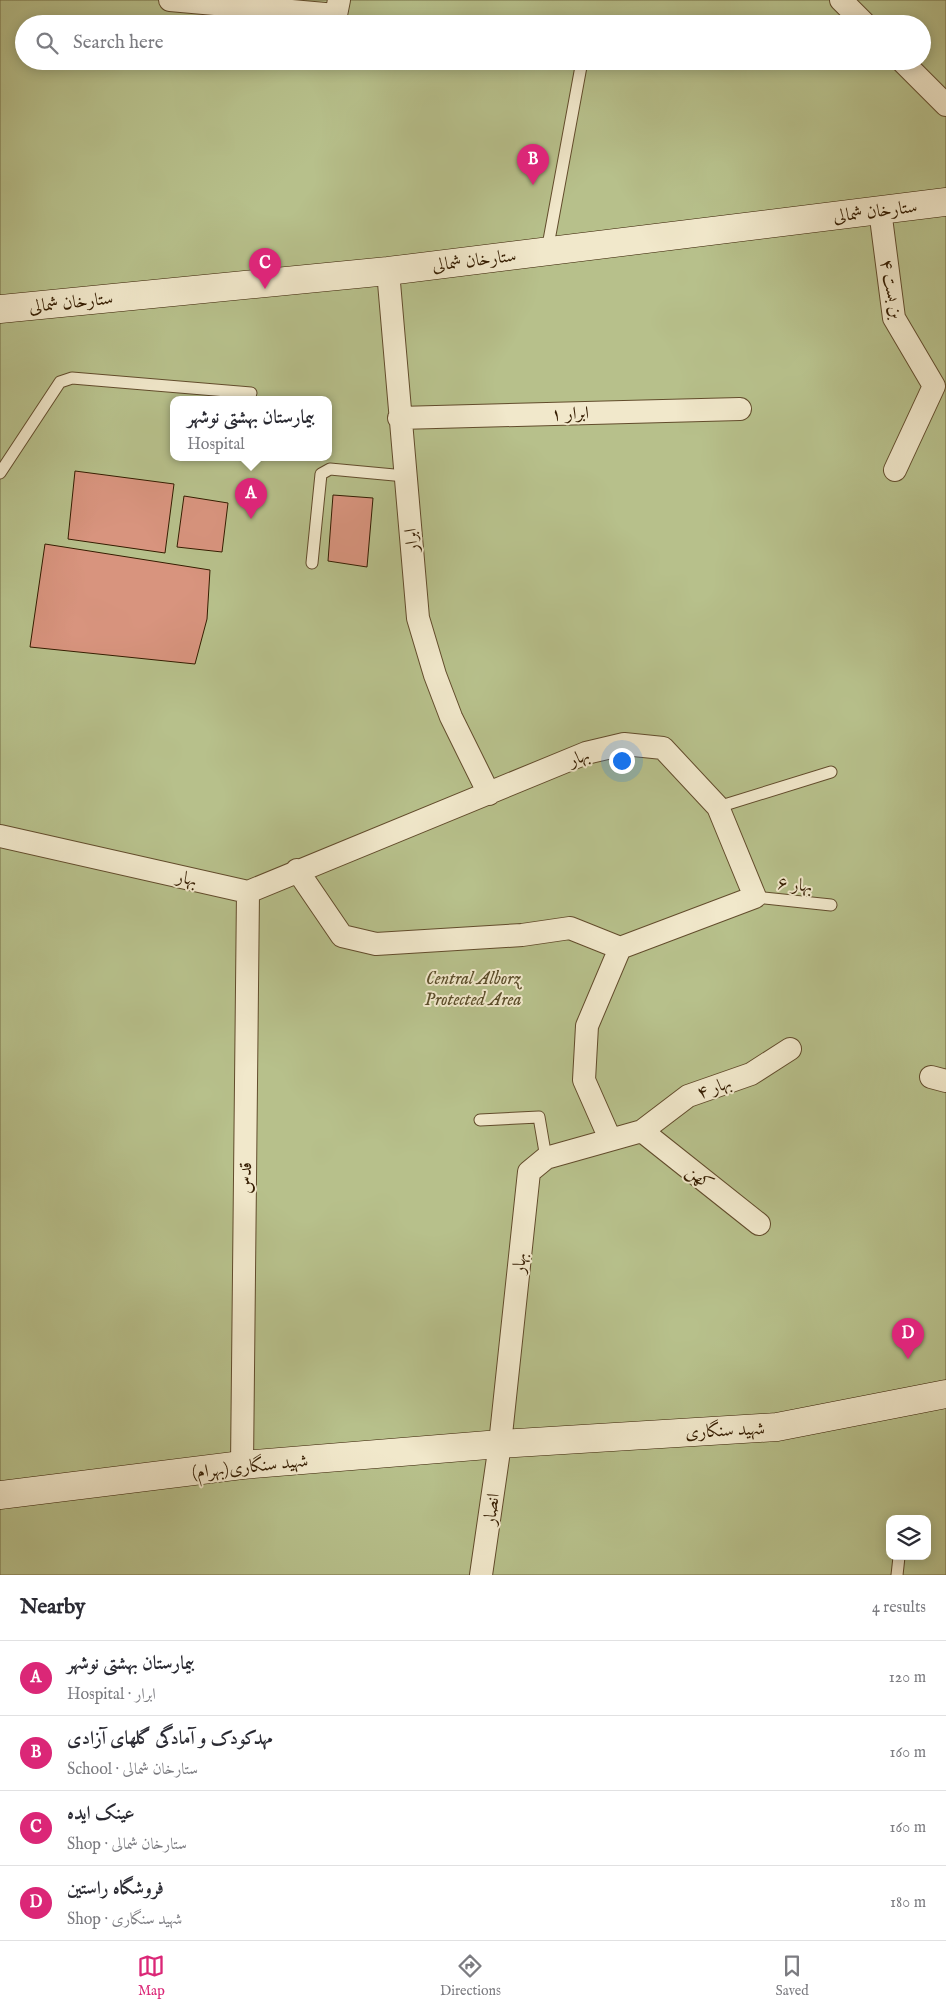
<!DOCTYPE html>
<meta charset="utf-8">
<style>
body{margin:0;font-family:"IM FELL English",Amiri,serif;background:#f2f2f3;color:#2b2b33}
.controls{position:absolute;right:15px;bottom:15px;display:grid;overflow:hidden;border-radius:10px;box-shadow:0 2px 12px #0003}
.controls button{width:45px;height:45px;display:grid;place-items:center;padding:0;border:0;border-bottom:1px solid #e1e1e2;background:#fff;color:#2b2b33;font:25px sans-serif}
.you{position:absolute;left:621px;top:760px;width:18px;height:18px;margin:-12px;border:4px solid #fff;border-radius:50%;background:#1a73e8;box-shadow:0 0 0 8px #1a73e833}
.badge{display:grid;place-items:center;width:32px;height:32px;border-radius:50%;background:#db2777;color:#fff;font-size:16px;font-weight:700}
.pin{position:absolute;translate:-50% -41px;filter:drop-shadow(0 1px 2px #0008)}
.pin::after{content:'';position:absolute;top:26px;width:18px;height:15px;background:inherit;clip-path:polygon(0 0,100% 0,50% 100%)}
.popup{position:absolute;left:170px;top:396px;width:162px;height:65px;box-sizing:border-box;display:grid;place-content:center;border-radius:10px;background:#fff;filter:drop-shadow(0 1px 4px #0005);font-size:16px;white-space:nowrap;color:#7c7c81}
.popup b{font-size:19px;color:#2b2b33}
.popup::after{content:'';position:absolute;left:50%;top:100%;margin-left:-10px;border:10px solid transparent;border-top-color:#fff}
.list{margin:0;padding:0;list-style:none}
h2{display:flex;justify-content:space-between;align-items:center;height:65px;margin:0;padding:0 20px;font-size:21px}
h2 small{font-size:16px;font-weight:400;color:#7c7c81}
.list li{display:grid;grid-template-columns:32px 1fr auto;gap:15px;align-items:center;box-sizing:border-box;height:75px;padding:0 20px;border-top:1px solid #e1e1e2}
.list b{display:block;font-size:19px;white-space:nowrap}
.list p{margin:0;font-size:16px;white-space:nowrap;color:#7c7c81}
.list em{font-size:16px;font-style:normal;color:#7c7c81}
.icon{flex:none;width:28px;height:28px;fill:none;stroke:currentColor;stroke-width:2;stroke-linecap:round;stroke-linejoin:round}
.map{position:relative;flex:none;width:946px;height:1575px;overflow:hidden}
.search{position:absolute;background:#fff;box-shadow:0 2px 12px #0003;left:15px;right:15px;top:15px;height:55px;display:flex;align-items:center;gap:12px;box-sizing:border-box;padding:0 18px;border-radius:28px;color:#7c7c81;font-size:19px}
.sheet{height:365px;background:#fff}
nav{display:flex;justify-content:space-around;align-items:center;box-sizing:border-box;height:70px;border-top:1px solid #e1e1e2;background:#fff;font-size:14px;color:#7c7c81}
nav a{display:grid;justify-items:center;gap:2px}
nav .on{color:#db2777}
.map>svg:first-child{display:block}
.green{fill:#b7c08b;stroke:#766e46;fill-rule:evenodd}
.building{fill:#d8947e;stroke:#341c00}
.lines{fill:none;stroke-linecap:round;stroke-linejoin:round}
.lane-casing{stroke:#624c2c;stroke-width:13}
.street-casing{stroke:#624c2c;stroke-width:24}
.secondary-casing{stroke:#341c00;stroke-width:29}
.lane{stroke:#f1e8cb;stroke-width:11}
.street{stroke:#f1e8cb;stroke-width:22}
.secondary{stroke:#f1e8cb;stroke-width:28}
.labels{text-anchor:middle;stroke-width:4;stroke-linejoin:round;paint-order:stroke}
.street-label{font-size:18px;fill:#341c00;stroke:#f1e8cb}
.park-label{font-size:18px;font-style:italic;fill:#5b4d2a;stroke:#f1e8cb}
</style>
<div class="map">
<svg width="946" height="1575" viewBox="0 0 946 1575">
<rect width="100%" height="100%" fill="#eadbaf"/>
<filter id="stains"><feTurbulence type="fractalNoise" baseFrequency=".004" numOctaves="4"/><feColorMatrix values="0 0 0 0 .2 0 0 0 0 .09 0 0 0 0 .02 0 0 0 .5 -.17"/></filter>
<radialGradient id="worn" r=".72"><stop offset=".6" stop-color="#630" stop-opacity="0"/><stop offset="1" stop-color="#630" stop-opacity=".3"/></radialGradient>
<path class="green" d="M0,0H946V1575H0ZM24,24H922V61H24ZM174,400H328V458H174ZM890,1519H927V1556H890Z"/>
<path class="building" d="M75,471L174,484L165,553L68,539Z
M333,495L373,498L367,567L328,561Z
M184,496L228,503L222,552L177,547Z
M45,544L210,570L207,619L195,664L30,647Z"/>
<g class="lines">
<g class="lane-casing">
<path id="lane" d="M547,251L582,61
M0,473L60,382L72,378L251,393
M312,563L321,474L330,469L405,476
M718,807L831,772
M755,897L831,905
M480,1120L539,1117L546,1158
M897,1575L899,1557"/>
</g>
<g class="street-casing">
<path id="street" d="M170,0L336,15L339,0
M841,0L865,24
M902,61L946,105
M880,210L894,318L934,386L895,470
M388,271L418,618L435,675L451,717L489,794
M399,418L740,409
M0,836L248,892L586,753L624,744L663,748L718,807L755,897L620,948L587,1026L584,1080L610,1139
M297,870L342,936L376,944L522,935L570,928L620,948
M931,1077L946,1081
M642,1131L759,1224
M242,1465L248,892
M481,1575L500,1444L529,1172L546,1158L642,1131L688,1096L751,1074L790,1049"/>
</g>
<g class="secondary-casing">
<path id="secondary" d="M0,309L388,271L946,202
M0,1495L242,1465L500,1444L777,1427L946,1394"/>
</g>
<use href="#lane" class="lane"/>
<use href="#street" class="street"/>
<use href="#secondary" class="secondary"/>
</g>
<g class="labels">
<g class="street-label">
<text transform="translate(875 211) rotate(-7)" y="6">ستارخان شمالی</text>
<text transform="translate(474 260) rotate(-7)" y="6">ستارخان شمالی</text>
<text transform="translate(892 289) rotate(80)" y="6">بن بست ۴</text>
<text transform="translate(71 302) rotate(-6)" y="6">ستارخان شمالی</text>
<text transform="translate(570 413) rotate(-2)" y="6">ابرار ۱</text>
<text transform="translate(411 540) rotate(-95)" y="6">ابرار</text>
<text transform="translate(579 757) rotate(-20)" y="6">بهار</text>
<text transform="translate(187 878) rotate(13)" y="6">بهار</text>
<text transform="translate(795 884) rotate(6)" y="6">بهار ۶</text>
<text transform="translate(714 1087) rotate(-19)" y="6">بهار ۴</text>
<text transform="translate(700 1177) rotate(39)" y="6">کهن</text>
<text transform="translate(245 1178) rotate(-89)" y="6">قدس</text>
<text transform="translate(519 1263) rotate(-84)" y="6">بهار</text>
<text transform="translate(725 1430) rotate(-3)" y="6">شهید سنگاری</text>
<text transform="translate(250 1466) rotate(-6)" y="6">شهید سنگاری(بهرام)</text>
<text transform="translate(491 1509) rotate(-82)" y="6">انصار</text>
</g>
<g class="park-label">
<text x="473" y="984">Central Alborz<tspan x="473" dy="21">Protected Area</tspan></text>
</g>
</g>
<rect width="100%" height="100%" filter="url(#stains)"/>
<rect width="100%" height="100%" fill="url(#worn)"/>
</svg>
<div class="controls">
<button><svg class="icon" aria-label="layers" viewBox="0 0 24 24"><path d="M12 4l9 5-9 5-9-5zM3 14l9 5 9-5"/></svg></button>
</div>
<div class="you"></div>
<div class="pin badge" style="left:251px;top:519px">A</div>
<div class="popup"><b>بیمارستان بهشتی نوشهر</b>Hospital</div>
<div class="pin badge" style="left:533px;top:185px">B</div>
<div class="pin badge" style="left:265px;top:289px">C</div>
<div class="pin badge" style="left:908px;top:1359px">D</div>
<div class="search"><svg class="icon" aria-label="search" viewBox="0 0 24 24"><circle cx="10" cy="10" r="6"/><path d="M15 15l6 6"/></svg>Search here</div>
</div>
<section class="sheet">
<h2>Nearby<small>4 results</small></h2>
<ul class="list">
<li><span class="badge">A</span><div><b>بیمارستان بهشتی نوشهر</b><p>Hospital · ابرار</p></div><em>120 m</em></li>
<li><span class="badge">B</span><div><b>مهدکودک و آمادگی گلهای آزادی</b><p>School · ستارخان شمالی</p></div><em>160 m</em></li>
<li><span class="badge">C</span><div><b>عینک ایده</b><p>Shop · ستارخان شمالی</p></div><em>160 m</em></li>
<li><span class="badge">D</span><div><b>فروشگاه راستین</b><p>Shop · شهید سنگاری</p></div><em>180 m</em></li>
</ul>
</section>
<nav>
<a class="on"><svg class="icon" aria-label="map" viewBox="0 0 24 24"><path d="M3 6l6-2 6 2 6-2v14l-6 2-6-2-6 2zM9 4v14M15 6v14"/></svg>Map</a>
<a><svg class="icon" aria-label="directions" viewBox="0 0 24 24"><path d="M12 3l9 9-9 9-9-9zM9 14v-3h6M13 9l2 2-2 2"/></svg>Directions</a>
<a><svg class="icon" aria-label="saved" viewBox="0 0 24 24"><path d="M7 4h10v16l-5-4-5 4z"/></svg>Saved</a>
</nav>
